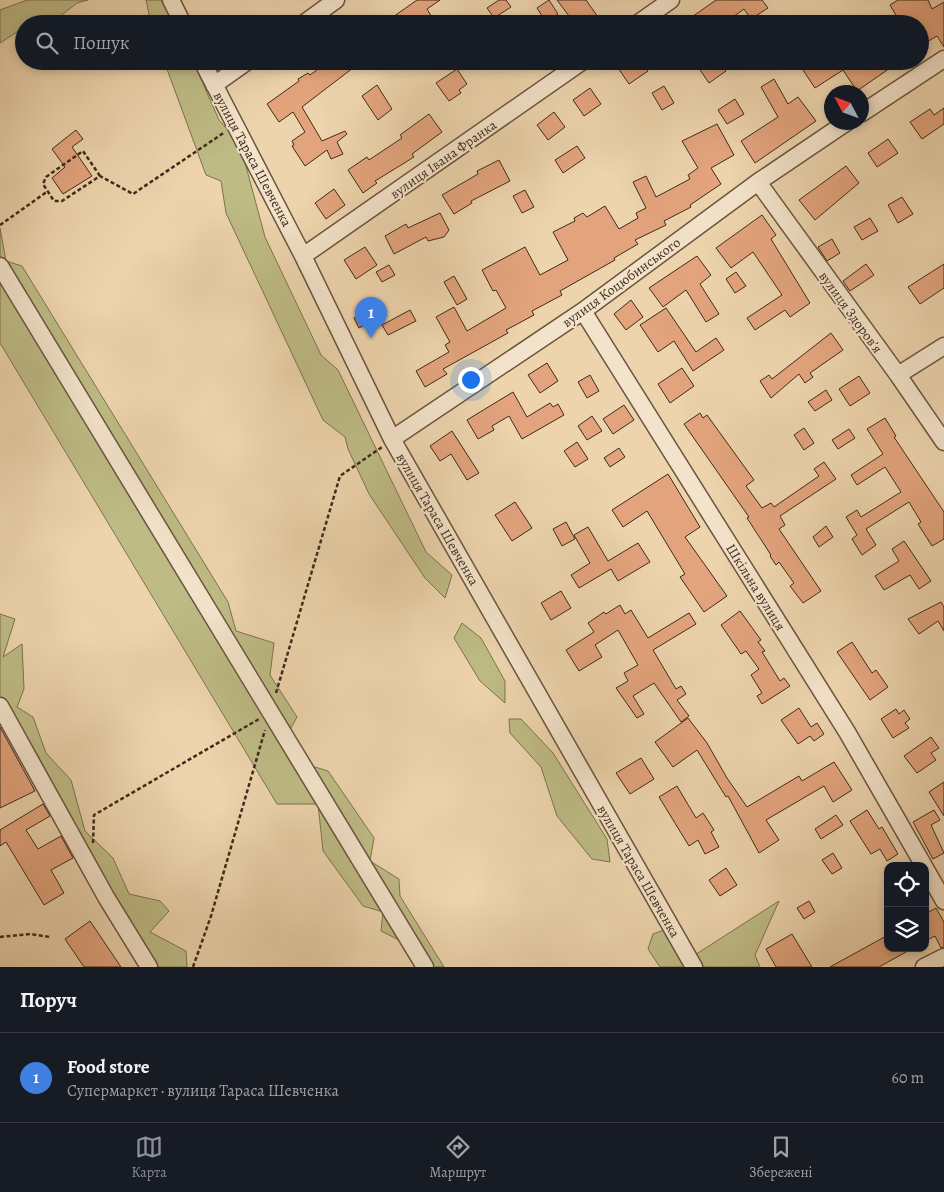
<!DOCTYPE html>
<html lang="uk">
<meta charset="utf-8">
<style>
body{margin:0;font-family:Alegreya,serif;background:#20242c;color:#f1f3f6}
.controls{position:absolute;right:15px;bottom:15px;display:grid;overflow:hidden;border-radius:10px;box-shadow:0 2px 8px #0003}
.controls button{width:45px;height:45px;display:grid;place-items:center;padding:0;border:0;border-bottom:1px solid #363941;background:#171b24;color:#f1f3f6;font:25px sans-serif}
.compass{position:absolute;left:824px;top:85px;width:45px;height:45px;border-radius:50%;background:#171b24;box-shadow:0 2px 8px #0003;rotate:311deg}
.you{position:absolute;left:470px;top:379px;width:18px;height:18px;margin:-12px;border:4px solid #fff;border-radius:50%;background:#1a73e8;box-shadow:0 0 0 8px #1a73e833}
.badge{display:grid;place-items:center;width:32px;height:32px;border-radius:50%;background:#8c9099;color:#fff;font-size:16px;font-weight:700}
.pin{position:absolute;translate:-50% -41px;filter:drop-shadow(0 1px 2px #0008)}
.pin::after{content:'';position:absolute;top:26px;width:18px;height:15px;background:inherit;clip-path:polygon(0 0,100% 0,50% 100%)}
.list{margin:0;padding:0;list-style:none}
h2{display:flex;justify-content:space-between;align-items:center;height:65px;margin:0;padding:0 20px;font-size:21px}
h2 small{font-size:16px;font-weight:400;color:#9ea1a6}
.list li{display:grid;grid-template-columns:32px 1fr auto;gap:15px;align-items:center;box-sizing:border-box;height:90px;padding:0 20px;border-top:1px solid #363941}
.list b{display:block;font-size:19px;white-space:nowrap}
.list p{margin:0;font-size:16px;white-space:nowrap;color:#9ea1a6}
.list em{font-size:16px;font-style:normal;color:#9ea1a6}
.icon{flex:none;width:28px;height:28px;fill:none;stroke:currentColor;stroke-width:2;stroke-linecap:round;stroke-linejoin:round}
.map{position:relative;flex:none;width:944px;height:967px;overflow:hidden}
.search{position:absolute;background:#171b24;box-shadow:0 2px 8px #0003;left:15px;right:15px;top:15px;height:55px;display:flex;align-items:center;gap:12px;box-sizing:border-box;padding:0 18px;border-radius:28px;color:#9ea1a6;font-size:19px}
.sheet{height:155px;background:#171b24}
nav{display:flex;justify-content:space-around;align-items:center;box-sizing:border-box;height:70px;border-top:1px solid #363941;background:#171b24;font-size:14px;color:#9ea1a6}
nav a{display:grid;justify-items:center;gap:2px}
nav .on{color:#8c9099}
.map>svg:first-child{display:block}
.green{fill:#bebb85;stroke:#7e7250}
.building{fill:#e3a47d;stroke:#3f2a1a}
.lines{fill:none;stroke-linecap:round;stroke-linejoin:round}
.minor-casing{stroke:#6a543f;stroke-width:19}
.path{stroke:#3f2a1a;stroke-width:2.5;stroke-dasharray:4 2.5;stroke-linecap:butt}
.minor{stroke:#f3e3ca;stroke-width:16}
.labels{text-anchor:middle;stroke-width:4;stroke-linejoin:round;paint-order:stroke}
.street-label{font-size:14px;fill:#3f2a1a;stroke:#f3e3ca}
</style>
<div class="map">
<svg width="944" height="967" viewBox="0 0 944 967">
<rect width="100%" height="100%" fill="#edd4ad"/>
<filter id="stains"><feTurbulence type="fractalNoise" baseFrequency=".004" numOctaves="4"/><feColorMatrix values="0 0 0 0 .2 0 0 0 0 .09 0 0 0 0 .02 0 0 0 .5 -.17"/></filter>
<radialGradient id="worn" r=".72"><stop offset=".6" stop-color="#630" stop-opacity="0"/><stop offset="1" stop-color="#630" stop-opacity=".3"/></radialGradient>
<path class="green" d="M27,0H88L77,3L50,24H24V32H17L0,43V10Z
M146,0H161L175,24H151Z
M164,61H193L219,120L240,144L265,237L321,355L338,370L426,552L452,575L445,598L425,578L369,494L348,449L345,437L323,420L226,213L221,181L206,175Z
M0,228L6,261L22,266L228,602L236,631L274,643L270,675L297,717L281,746L289,759L328,771L374,838L370,861L399,879L400,896L444,967H417L403,942L381,931L383,912L363,906L323,851L318,804H277L0,343Z
M0,614L15,619L3,657L22,644L24,689L17,707L33,717L46,753L71,780L85,831L113,858L129,894L160,901L169,911L150,932L186,951L187,967H141L0,717Z
M462,623L481,638L505,681V703L480,681L454,638Z
M509,719H521L553,753L607,839L610,862L592,859L557,816L541,767L510,733Z
M779,901L755,955L760,967H660L648,949L653,934L664,930L687,960Z"/>
<path class="building" d="M417,0H440L427,9L436,24H383Z
M499,0H506L511,7L494,18L487,8Z
M549,0L558,14L546,22L537,8Z
M557,0H586L603,24H575Z
M716,0H762L768,8L751,19L744,9L723,24H682Z
M898,0H928L932,9L944,2V47L937,36L920,46V24H901L890,5Z
M329,61H362L302,107L322,141L345,131L347,134L337,142L343,154L331,159L327,150L305,166L292,146L294,145L292,141L305,132L293,112L279,122L267,104L299,81L298,79L308,73L310,75Z
M628,61H642L648,71L629,84L618,68Z
M706,61H719L726,71L709,83L698,67Z
M812,61H900L857,91L843,70L815,88L803,70Z
M457,69L467,84L459,90L461,93L449,101L436,83Z
M774,79L788,104L798,97L816,121L755,163L741,141L778,117L761,87Z
M377,85L392,109L378,120L362,96Z
M664,86L674,103L662,110L652,93Z
M590,88L601,104L584,116L573,100Z
M735,99L744,114L727,124L718,110Z
M944,108V124L922,139L910,122L930,109L934,115Z
M554,112L565,127L548,140L537,125Z
M429,114L442,132L412,154L414,157L375,181L377,183L363,193L348,170L367,157L369,160L402,138L400,135Z
M717,124L734,155L711,168L721,184L690,205L691,207L664,221L666,225L635,240L638,244L614,258L615,260L560,291L562,295L532,311L534,315L506,330L508,333L443,369L447,374L425,387L416,371L449,352L445,345L450,342L436,317L454,307L467,331L506,308L496,290L493,291L482,270L525,247L540,275L568,260L553,232L575,221L574,218L583,213L587,217L605,206L619,229L638,218L636,213L646,208L633,182L646,176L656,197L690,179L688,175L698,168L682,141Z
M76,130L83,139L72,147L92,176L63,194L52,178L65,167L52,149Z
M888,139L898,153L877,167L868,153Z
M577,146L585,158L563,173L555,160Z
M499,160L510,181L471,201L472,203L454,214L442,195L478,174L477,171Z
M846,166L859,183L815,220L799,200Z
M334,189L345,205L326,219L315,203Z
M525,190L534,207L522,213L513,196Z
M902,197L913,214L898,223L888,205Z
M440,213L449,230L444,237L428,241L426,237L394,254L385,236L406,224L408,228Z
M762,215L776,235L771,239L810,303L790,317L785,310L755,330L747,318L782,295L753,252L731,268L716,248Z
M870,218L878,231L862,240L854,227Z
M832,239L840,253L827,261L818,247Z
M365,247L377,265L356,279L344,260Z
M697,256L711,275L700,284L719,314L706,322L686,290L663,307L649,288Z
M866,264L874,275L850,291L843,281Z
M944,264V288L920,304L908,287Z
M389,265L395,275L382,282L376,272Z
M736,272L746,286L735,293L726,279Z
M454,276L467,299L457,305L444,282Z
M631,300L643,317L626,330L614,314Z
M666,308L696,352L716,338L724,350L693,371L674,341L658,352L640,325Z
M369,310L374,320L359,328L354,318Z
M410,310L416,321L388,335L382,325Z
M831,333L843,350L810,373L813,377L805,383L799,374L771,398L760,381L769,375L772,379Z
M547,363L558,381L540,393L528,375Z
M682,368L694,386L670,403L658,384Z
M590,375L599,391L587,398L578,382Z
M859,376L870,393L850,406L839,389Z
M826,390L832,400L815,411L808,402Z
M513,392L527,417L550,403L553,407L558,404L564,415L522,439L509,416L492,426L494,430L478,439L467,420Z
M624,405L634,420L613,434L603,419Z
M700,413L703,418L707,415L754,480L746,486L762,508L771,503L774,507L819,476L814,469L824,462L836,479L780,516L785,525L779,529L821,591L803,603L790,586L794,583L779,562L776,565L770,556L771,555L747,518L749,517L684,424Z
M592,416L602,431L587,440L578,426Z
M885,418L896,436L894,437L944,512V539L932,546L918,524L921,522L909,502L866,529L876,545L862,555L852,539L857,535L846,517L857,510L861,517L901,492L885,467L857,485L851,475L883,454L867,429Z
M804,428L814,443L804,450L794,435Z
M849,429L855,438L838,449L832,440Z
M452,431L479,473L467,480L451,454L440,461L430,446Z
M577,442L588,459L575,467L564,451Z
M619,448L625,457L610,467L604,458Z
M668,474L700,527L685,537L727,596L704,612L680,577L685,574L647,511L623,527L612,510Z
M515,502L532,528L512,541L495,515Z
M566,522L575,539L562,546L553,529Z
M826,526L833,537L819,547L813,537Z
M588,527L608,561L638,543L650,562L618,581L611,569L579,588L571,575L590,563L574,535Z
M904,541L931,581L919,589L910,575L884,590L875,576L899,561L892,549Z
M561,591L571,608L551,620L541,603Z
M941,602L944,607V631L938,621L919,634L908,619Z
M620,605L625,614L631,610L648,638L689,613L696,624L653,650L676,689L681,686L686,694L677,700L689,716L681,722L654,683L633,696L644,714L637,718L616,688L628,681L624,673L638,665L618,630L595,645L602,657L579,671L566,650L594,632L588,623L604,612L606,614Z
M740,611L761,640L758,642L765,651L762,652L780,681L784,678L790,686L762,704L757,696L762,693L751,675L759,669L746,651L741,654L721,625Z
M852,642L872,673L876,670L888,687L870,700L837,652Z
M799,708L811,727L817,723L824,734L814,741L810,736L798,744L781,720Z
M896,709L899,714L904,710L910,719L905,723L909,728L893,738L881,719Z
M688,718L707,743L727,778L747,807L799,776L802,781L834,762L852,790L833,802L824,786L766,820L779,840L759,853L728,796L726,797L697,750L673,767L655,742Z
M0,727L35,791L0,808Z
M931,737L939,748L931,753L936,760L917,773L904,756Z
M641,758L654,779L630,794L616,773Z
M944,782V816L929,792Z
M677,786L696,818L703,813L714,830L711,832L719,847L705,854L698,840L689,846L659,797Z
M43,804L50,816L26,830L38,849L61,836L73,858L51,870L64,893L44,905L6,842L0,846V830Z
M867,810L879,829L882,827L898,854L887,861L880,849L871,854L850,821Z
M934,810L940,820L931,825L944,853L933,859L913,822Z
M836,815L843,825L821,839L815,829Z
M833,853L842,868L832,874L822,860Z
M726,868L737,885L720,896L709,880Z
M809,901L815,912L804,919L797,908Z
M936,908L944,922V947L941,948L935,936L925,941V914Z
M90,921L121,967H84L65,939Z
M792,934L812,967H776L766,949Z
M888,935V948H913L879,967H830Z"/>
<g class="lines">
<g class="minor-casing">
<path id="minor" d="M171,0L183,24
M303,24L336,0
M637,24L671,0
M202,61L303,256L392,439L694,967
M214,85L248,61
M862,113L944,59
M758,182L898,375L944,442
M303,256L583,61
M0,266L425,967
M583,311L847,732L924,866
M898,375L944,346
M392,439L583,311L758,182L847,122
M0,706L106,897L149,967
M925,868L944,901
M924,967L944,957"/>
</g>
<path class="path" d="M100,176L83,151L46,177L43,184L54,201H62L100,176L133,194L225,132
M0,225L48,191
M276,693L340,476L382,447
M93,843L94,815L259,719
M0,937L30,934L50,937
M193,967L211,916L265,730"/>
<use href="#minor" class="minor"/>
</g>
<g class="labels">
<g class="street-label">
<text transform="translate(253 159) rotate(62)" y="5">вулиця Тараса Шевченка</text>
<text transform="translate(443 159) rotate(-35)" y="5">вулиця Івана Франка</text>
<text transform="translate(621 282) rotate(-36)" y="5">вулиця Коцюбинського</text>
<text transform="translate(851 312) rotate(54)" y="5">вулиця Здоровʼя</text>
<text transform="translate(438 519) rotate(60)" y="5">вулиця Тараса Шевченка</text>
<text transform="translate(756 587) rotate(58)" y="5">Шкільна вулиця</text>
<text transform="translate(639 871) rotate(60)" y="5">вулиця Тараса Шевченка</text>
</g>
</g>
<rect width="100%" height="100%" filter="url(#stains)"/>
<rect width="100%" height="100%" fill="url(#worn)"/>
</svg>
<div class="controls">
<button><svg class="icon" aria-label="locate" viewBox="0 0 24 24"><circle cx="12" cy="12" r="6"/><path d="M12 2v4M12 18v4M2 12h4M18 12h4"/></svg></button>
<button><svg class="icon" aria-label="layers" viewBox="0 0 24 24"><path d="M12 4l9 5-9 5-9-5zM3 14l9 5 9-5"/></svg></button>
</div>
<svg class="compass" viewBox="-18 -18 36 36"><path d="M0-13l5 13h-10z" fill="#e53935"/><path d="M0 13l5-13h-10z" fill="#9ea1a6"/></svg>
<div class="you"></div>
<div class="pin badge" style="left:371px;top:338px;background:#3f7fe0">1</div>
<div class="search"><svg class="icon" aria-label="search" viewBox="0 0 24 24"><circle cx="10" cy="10" r="6"/><path d="M15 15l6 6"/></svg>Пошук</div>
</div>
<section class="sheet">
<h2>Поруч<small></small></h2>
<ul class="list">
<li><span class="badge" style="background:#3f7fe0">1</span><div><b>Food store</b><p>Супермаркет · вулиця Тараса Шевченка</p></div><em>60 m</em></li>
</ul>
</section>
<nav>
<a class="on"><svg class="icon" aria-label="map" viewBox="0 0 24 24"><path d="M3 6l6-2 6 2 6-2v14l-6 2-6-2-6 2zM9 4v14M15 6v14"/></svg>Карта</a>
<a><svg class="icon" aria-label="directions" viewBox="0 0 24 24"><path d="M12 3l9 9-9 9-9-9zM9 14v-3h6M13 9l2 2-2 2"/></svg>Маршрут</a>
<a><svg class="icon" aria-label="saved" viewBox="0 0 24 24"><path d="M7 4h10v16l-5-4-5 4z"/></svg>Збережені</a>
</nav>
